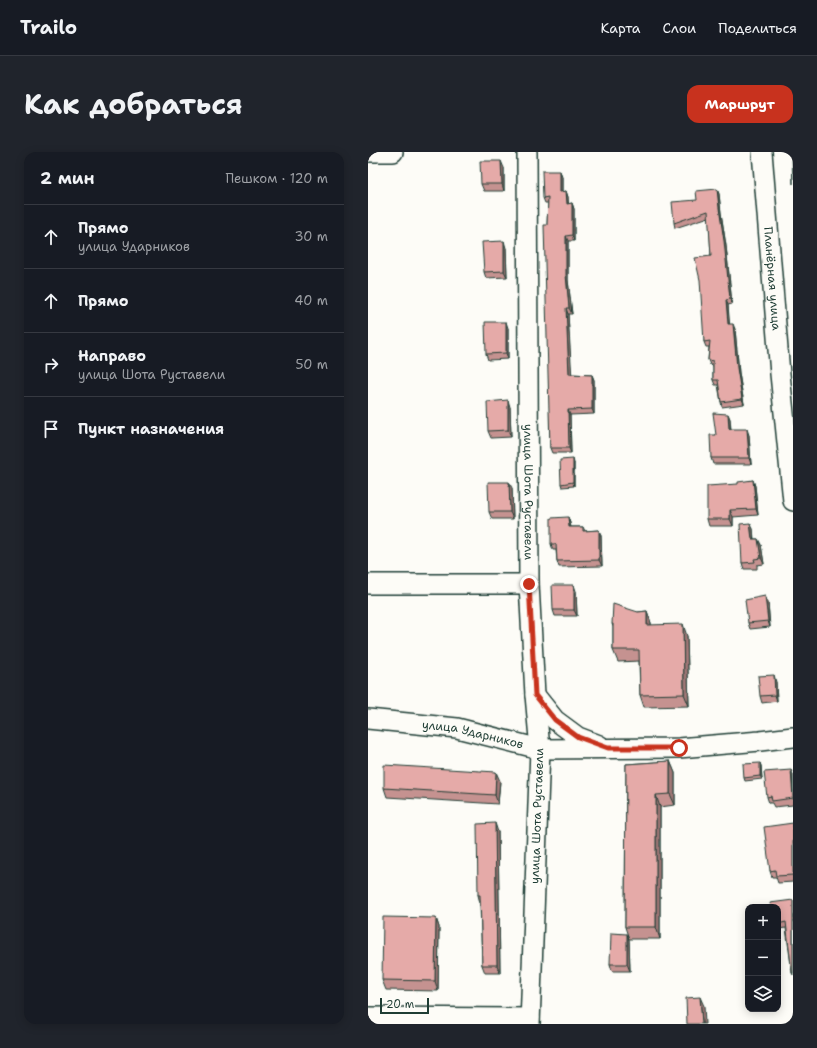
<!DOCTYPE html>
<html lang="ru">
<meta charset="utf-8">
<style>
body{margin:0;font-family:"Shantell Sans",sans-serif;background:#20242c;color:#f1f3f6}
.controls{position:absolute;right:12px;bottom:12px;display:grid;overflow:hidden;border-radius:8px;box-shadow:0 2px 10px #0003}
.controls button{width:36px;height:36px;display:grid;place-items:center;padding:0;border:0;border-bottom:1px solid #363941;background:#171b24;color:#f1f3f6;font:20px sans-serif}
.scale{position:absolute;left:12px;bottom:10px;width:49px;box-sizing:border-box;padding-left:4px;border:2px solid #1f3d34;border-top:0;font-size:11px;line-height:14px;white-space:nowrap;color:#1f3d34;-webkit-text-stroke:3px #fdfcf7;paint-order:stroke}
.stop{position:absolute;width:12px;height:12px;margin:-9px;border:3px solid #c8321e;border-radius:50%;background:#fff}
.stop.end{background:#c8321e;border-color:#fff;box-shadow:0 1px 4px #0008}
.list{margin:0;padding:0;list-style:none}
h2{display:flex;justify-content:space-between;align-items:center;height:52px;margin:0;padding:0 16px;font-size:17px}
h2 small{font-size:13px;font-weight:400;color:#9ea1a6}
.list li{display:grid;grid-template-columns:26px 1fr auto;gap:12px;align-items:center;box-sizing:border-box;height:64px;padding:0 16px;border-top:1px solid #363941}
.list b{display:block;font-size:15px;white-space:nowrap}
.list p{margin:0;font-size:13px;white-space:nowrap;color:#9ea1a6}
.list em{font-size:13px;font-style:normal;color:#9ea1a6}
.icon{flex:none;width:22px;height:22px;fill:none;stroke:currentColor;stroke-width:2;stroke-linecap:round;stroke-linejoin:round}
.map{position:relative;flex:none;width:425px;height:872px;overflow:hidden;border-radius:12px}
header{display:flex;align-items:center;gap:24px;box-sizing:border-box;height:56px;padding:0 20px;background:#171b24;border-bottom:1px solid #363941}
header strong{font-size:19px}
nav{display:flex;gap:22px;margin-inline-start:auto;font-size:14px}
.intro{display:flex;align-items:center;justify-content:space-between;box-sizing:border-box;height:96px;padding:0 24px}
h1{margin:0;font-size:28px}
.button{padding:10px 18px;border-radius:12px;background:#c8321e;color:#fff;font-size:14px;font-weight:700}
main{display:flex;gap:24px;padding:0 24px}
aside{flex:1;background:#171b24;border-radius:12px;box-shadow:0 2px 10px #0003}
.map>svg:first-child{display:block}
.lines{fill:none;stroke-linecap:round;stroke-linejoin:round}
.street-casing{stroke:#1f3d34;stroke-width:22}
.street{stroke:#fdfcf7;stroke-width:19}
.wall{fill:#c59290;stroke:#1f3d34}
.shaded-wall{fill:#a07776;stroke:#1f3d34}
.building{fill:#e5aaa8;stroke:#1f3d34}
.route{stroke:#c8321e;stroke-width:5}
.labels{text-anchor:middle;stroke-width:3.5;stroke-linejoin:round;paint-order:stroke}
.street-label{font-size:12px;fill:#1f3d34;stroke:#fdfcf7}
</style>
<header>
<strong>Trailo</strong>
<nav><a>Карта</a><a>Слои</a><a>Поделиться</a></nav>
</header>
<div class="intro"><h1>Как добраться</h1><a class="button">Маршрут</a></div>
<main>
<aside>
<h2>2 мин<small>Пешком · 120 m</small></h2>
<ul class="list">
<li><svg class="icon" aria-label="ahead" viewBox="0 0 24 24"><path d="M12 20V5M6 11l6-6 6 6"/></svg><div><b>Прямо</b><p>улица Ударников</p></div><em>30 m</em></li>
<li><svg class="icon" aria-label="ahead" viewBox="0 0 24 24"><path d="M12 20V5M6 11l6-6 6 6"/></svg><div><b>Прямо</b></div><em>40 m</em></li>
<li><svg class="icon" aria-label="right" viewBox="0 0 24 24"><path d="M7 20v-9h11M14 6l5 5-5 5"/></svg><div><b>Направо</b><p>улица Шота Руставели</p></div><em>50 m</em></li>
<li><svg class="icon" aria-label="arrive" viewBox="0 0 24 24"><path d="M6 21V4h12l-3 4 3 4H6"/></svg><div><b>Пункт назначения</b></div></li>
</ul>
</aside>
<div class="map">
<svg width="425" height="872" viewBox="0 0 425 872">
<rect width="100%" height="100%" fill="#fdfcf7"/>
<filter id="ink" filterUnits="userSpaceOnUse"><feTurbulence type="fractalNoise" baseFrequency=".025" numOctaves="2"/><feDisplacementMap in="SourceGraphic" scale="8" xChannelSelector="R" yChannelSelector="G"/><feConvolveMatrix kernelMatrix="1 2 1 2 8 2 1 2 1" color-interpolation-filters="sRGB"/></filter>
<g filter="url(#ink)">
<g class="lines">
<g class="street-casing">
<g id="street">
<path d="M0,0H25"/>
<path id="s1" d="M159,0L161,432L167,543L172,597L162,872"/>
<path id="s2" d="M394,0L412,222L425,349"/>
<path d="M0,432H161"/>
<path d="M167,543L187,568L210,585L231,593"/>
<path id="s3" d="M0,567L89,576L172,597L311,596L392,589L425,585"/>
<path d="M0,865L162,866"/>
</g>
</g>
<use href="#street" class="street"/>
</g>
<path class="wall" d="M136,16V39H116L113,32Z
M194,25V40L198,39L200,45V52L204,51L206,57V89H200V128L204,162H200L203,222L224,223L226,228V262L202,263L203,301H184L182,296L179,73L180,51H177L175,46Z
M349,37L351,42L353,61L358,94L364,152L360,153L361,172L367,177L371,221L376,252L354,255L353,250L350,233H347L345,228V214L342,213L340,208L341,195H338L336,190L343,104L341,65L307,76L306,71L329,48Z
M138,96L139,125L118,126L116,120Z
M140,176V207L120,208L118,202Z
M142,255L143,285L123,286L120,279Z
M360,262L362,267L363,277L381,283L383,312H345L343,306L348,283Z
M206,311V334L194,335L193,332Z
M385,328L387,334L390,363L365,365V374H341L339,367L370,332Z
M144,336L145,367H124L121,360Z
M200,365L202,371L203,375H215L217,379L231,378L233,384L234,414L191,415L189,409L188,398H185L183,392Z
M382,371L385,377L386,387H390L393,393L396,412L389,413V417H376L374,411Z
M208,439L209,464H187L185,458Z
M397,444L400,451L402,475L382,477L380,471Z
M279,459L283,471V473L319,484L321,554L276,555L272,543L271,509L250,510L245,498V475L244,472L270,460Z
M408,530L409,549L394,551L392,544Z
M302,609L307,621V653L292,655V787H261L257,775L258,612Z
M392,611L393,614L394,627L377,629L376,626Z
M425,622V653L406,655L404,651H401L399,645Z
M132,629L130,652L19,645L16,636Z
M425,671V730L410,731L408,725H404L402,719Z
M130,680L132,821H117L114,813L112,751L110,743Z
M425,748V823L424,821L418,776L410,777V755Z
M68,766L71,775L70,839L18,838L14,828Z
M259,782L261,788L262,819H244L242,812Z"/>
<path class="shaded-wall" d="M133,9L136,16V39L134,32Z
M192,19L194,25V46L192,40Z
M349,37L351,42L353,61L358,94L364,152L362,147L351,56Z
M198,39L200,45L201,57L199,52Z
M204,51L206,57V89L204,83Z
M198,84L200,89V128L204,162L201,156L198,123Z
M136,89L138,96L139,125L136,119Z
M358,148L360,153L362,177L360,172Z
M198,156L200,162L204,227L201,222Z
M138,170L140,176V207L138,201Z
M365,172L367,177L371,221L376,252L374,247L369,216Z
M224,223L226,228V262L224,257Z
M140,248L142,255L143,285L140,278Z
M200,258L202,263L203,301L201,296Z
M360,262L362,267L363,283L361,277Z
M379,277L381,283L383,312L381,306Z
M205,307L206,311V334L205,330Z
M385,328L387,334L390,363L388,357Z
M141,330L144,336L145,367L142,360Z
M362,358L365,365V374L362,367Z
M200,365L202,371L203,381L201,375Z
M382,371L385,377L386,394L384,387Z
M231,378L233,384L234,414L231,408Z
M390,387L393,393L396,412L393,406Z
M206,433L208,439L209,464L206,458Z
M397,444L400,451L402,475L400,469Z
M279,459L283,471V484L279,473Z
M315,472L319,484L321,554L316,542Z
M406,523L408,530L409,549L407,543Z
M302,609L307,621V653L302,642Z
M392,611L393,614L394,627L392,624Z
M423,618L425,622V642Z
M128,620L132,629L130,652L127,643Z
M288,643L292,655V787L288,775Z
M127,671L130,680L132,821L129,813Z
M68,766L71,775L70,839L67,829Z
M259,782L261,788L262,819L259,812Z
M332,845L336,854L337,872H334Z"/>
<path class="building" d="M424,6H425V32Z
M112,9H133L134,32H113Z
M174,19H192V40L198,39L199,52L204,51V83L198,84V123L201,156H198L201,222L224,223V257L200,258L201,296H182L176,73H179L180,45L175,46Z
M349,37L351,56L356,89L362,147L358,148L360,172H365L369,216L374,247L353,250L350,228H345V209L340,208L342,189L336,190L332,128L327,106L343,104L340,59L306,71L304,50L329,48L328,39Z
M136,89V119L116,120L114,90Z
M117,170H138V201L118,202Z
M140,248V278L120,279L119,250Z
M345,261L360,262L361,277H379L381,306H343L342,283H348Z
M205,307V330L193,332L192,308Z
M385,328L388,357L362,358V367H339V334L370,332V330Z
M120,330H141L142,360H121Z
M200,365L201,375H215V379L231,378V408L189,409L188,392H183V366Z
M382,371L384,387H390L393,406L386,407L387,410L374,411L372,372Z
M184,433H206V458H185Z
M397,444L400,469L380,471L377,448Z
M245,452L270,460L279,459V473L315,472L316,542L272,543L271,498H245V472H244Z
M406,523L407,543L392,544L390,524Z
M302,609V642L288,643V775H257L258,612Z
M392,611V624L376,626L375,612Z
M16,613L128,620L127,643L16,636Z
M423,618L425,646L404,649L403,644L399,645L396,620Z
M127,671L129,813H114L112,743H110L109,672Z
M425,671V723L408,724L407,718L402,719L396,675Z
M425,748V821H424L418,770L410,772V755H403L402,751Z
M15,765L68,766L67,829L14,828Z
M243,781L259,782V812H242Z
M332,845L334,872H319L318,846Z"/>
</g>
<g class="lines" filter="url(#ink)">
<path class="route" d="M161,432L167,543L187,568L210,585L240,596H311"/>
</g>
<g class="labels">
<g class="street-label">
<text dy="4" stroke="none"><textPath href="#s2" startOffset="127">Планёрная улица</textPath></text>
<text dy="4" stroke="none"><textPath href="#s1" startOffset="340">улица Шота Руставели</textPath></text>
<text dy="4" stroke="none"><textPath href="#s3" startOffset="106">улица Ударников</textPath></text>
<text transform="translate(169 664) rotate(-88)" y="4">улица Шота Руставели</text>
</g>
</g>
</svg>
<div class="controls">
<button>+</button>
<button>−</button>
<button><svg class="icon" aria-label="layers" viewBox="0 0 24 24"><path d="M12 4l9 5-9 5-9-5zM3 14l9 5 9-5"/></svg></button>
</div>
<div class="scale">20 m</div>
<div class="stop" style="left:311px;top:596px"></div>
<div class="stop end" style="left:161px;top:432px"></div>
</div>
</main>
